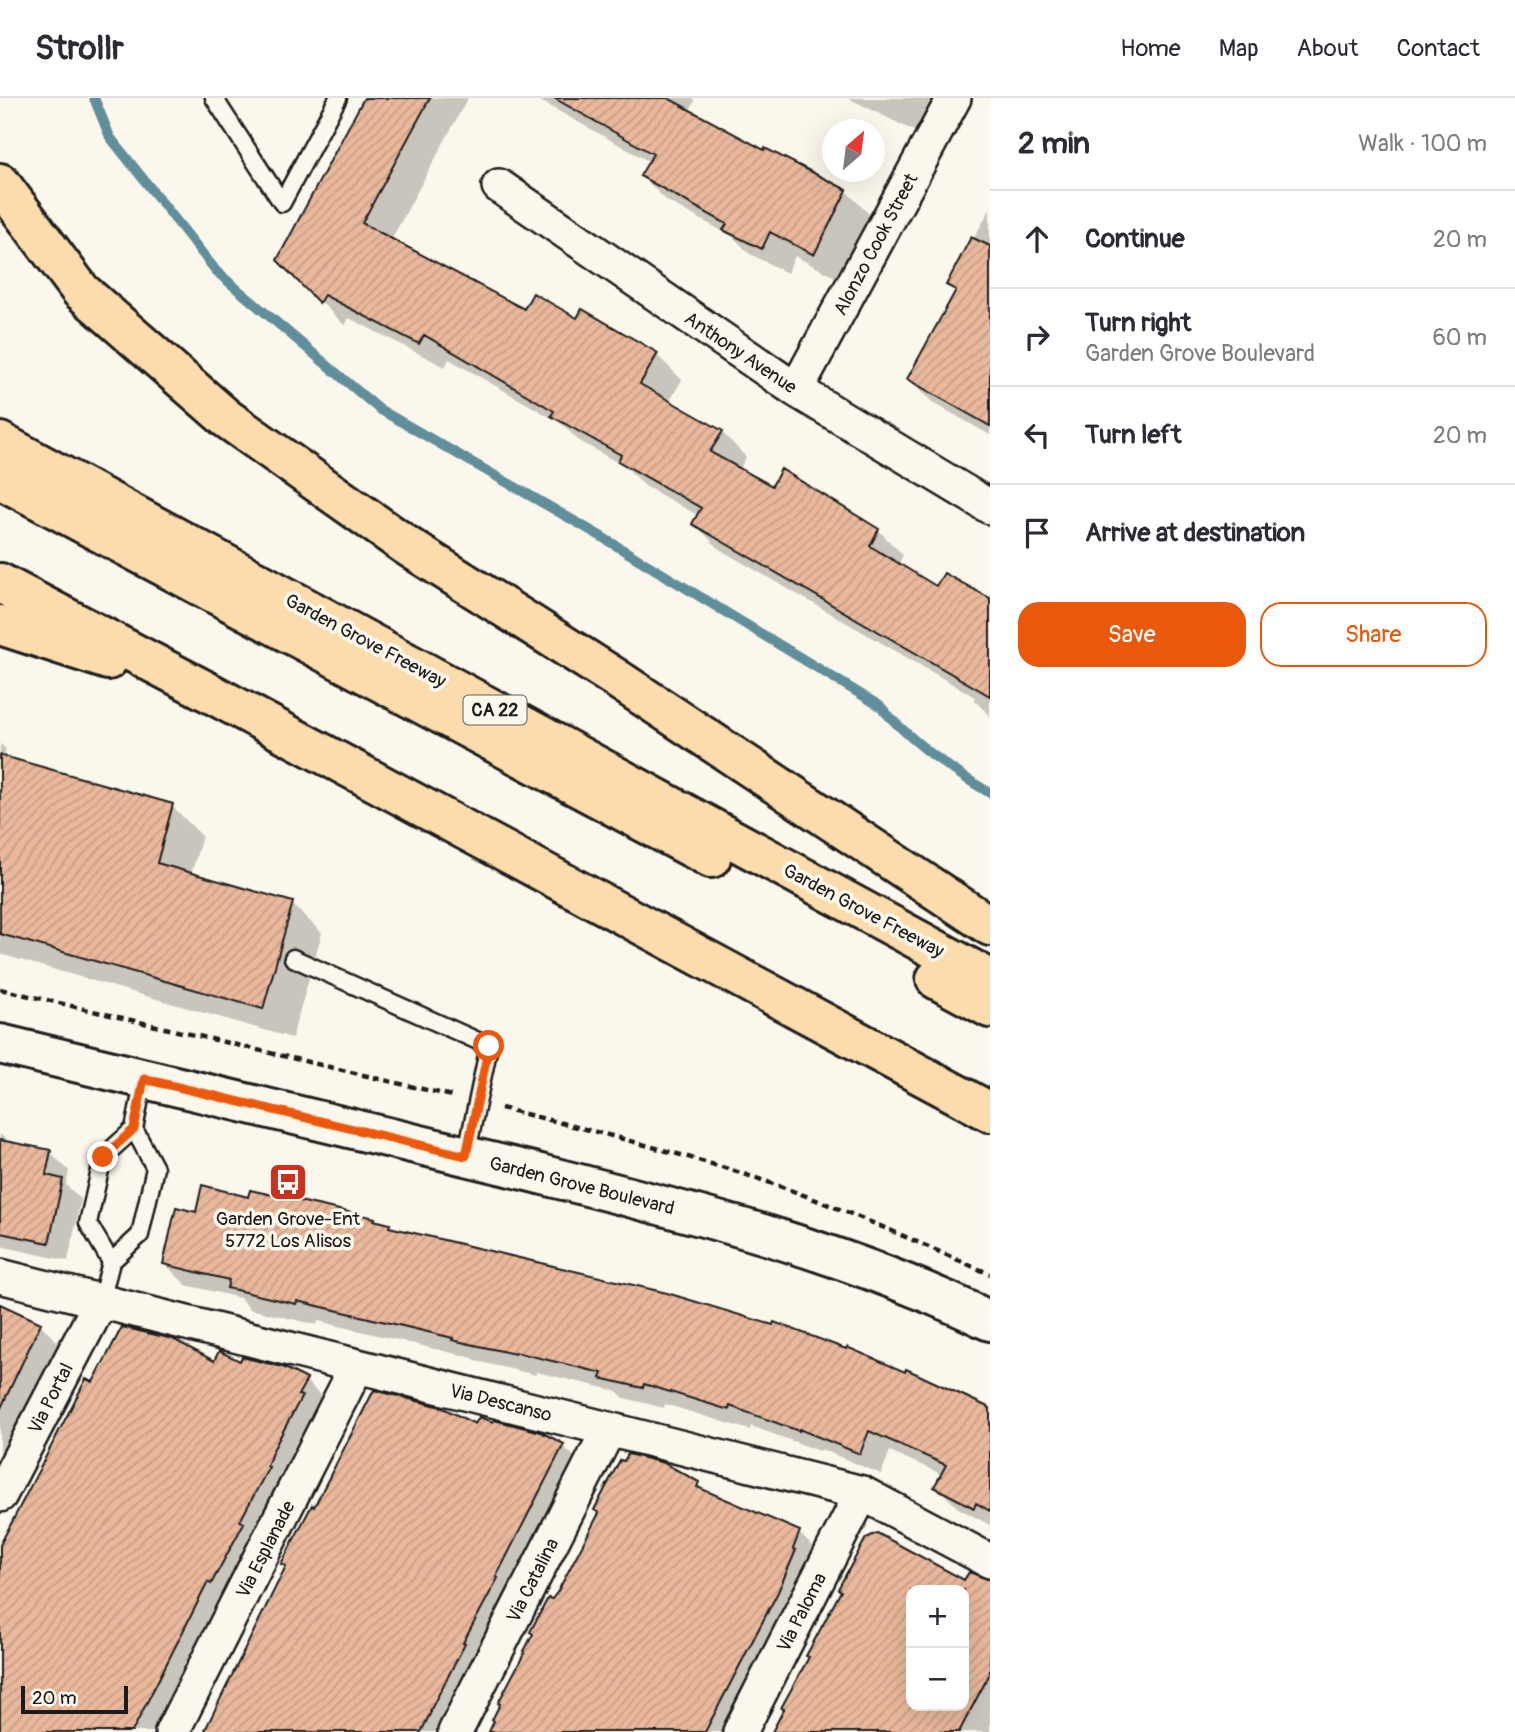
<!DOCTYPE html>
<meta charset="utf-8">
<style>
body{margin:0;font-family:Pangolin,sans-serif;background:#f2f2f3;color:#2b2b33}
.controls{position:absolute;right:21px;bottom:21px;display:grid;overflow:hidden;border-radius:14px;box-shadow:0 7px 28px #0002}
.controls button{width:63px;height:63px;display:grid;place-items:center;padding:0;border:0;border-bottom:2px solid #e1e1e2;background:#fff;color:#2b2b33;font:35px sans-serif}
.compass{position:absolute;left:822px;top:21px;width:63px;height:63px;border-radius:50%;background:#fff;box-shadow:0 7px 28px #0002;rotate:28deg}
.scale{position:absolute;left:21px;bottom:18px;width:107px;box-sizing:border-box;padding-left:7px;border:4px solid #1c1c1c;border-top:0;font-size:19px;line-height:24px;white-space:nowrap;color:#1c1c1c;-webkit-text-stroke:5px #fbf7ec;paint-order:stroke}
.stop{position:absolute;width:21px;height:21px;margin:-16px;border:5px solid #ea580c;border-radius:50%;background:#fff}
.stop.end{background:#ea580c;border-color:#fff;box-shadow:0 2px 7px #0008}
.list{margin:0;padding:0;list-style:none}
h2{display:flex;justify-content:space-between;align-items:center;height:91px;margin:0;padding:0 28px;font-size:30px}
h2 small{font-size:23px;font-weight:400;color:#7c7c81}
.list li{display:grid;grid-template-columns:46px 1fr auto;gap:21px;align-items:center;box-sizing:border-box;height:98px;padding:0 28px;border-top:2px solid #e1e1e2}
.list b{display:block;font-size:26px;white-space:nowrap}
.list p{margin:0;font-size:23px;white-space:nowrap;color:#7c7c81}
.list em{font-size:23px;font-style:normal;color:#7c7c81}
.actions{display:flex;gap:14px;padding:21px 28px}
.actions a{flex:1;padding:16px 0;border:2px solid #ea580c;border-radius:21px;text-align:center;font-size:24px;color:#ea580c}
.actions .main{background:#ea580c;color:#fff}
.icon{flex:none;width:38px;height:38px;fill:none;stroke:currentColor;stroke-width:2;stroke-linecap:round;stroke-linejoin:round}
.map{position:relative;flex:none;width:990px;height:1634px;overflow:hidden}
header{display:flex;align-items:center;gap:42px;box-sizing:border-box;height:98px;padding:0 35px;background:#fff;border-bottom:2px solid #e1e1e2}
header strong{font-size:33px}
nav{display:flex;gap:38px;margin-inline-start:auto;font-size:24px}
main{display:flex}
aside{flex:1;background:#fff}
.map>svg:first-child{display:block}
.shadow{fill:#0003;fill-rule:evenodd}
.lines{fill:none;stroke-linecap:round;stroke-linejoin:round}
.stream{stroke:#618e9b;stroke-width:10}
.building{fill:url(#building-hatch);stroke:#1c1c1c;stroke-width:2;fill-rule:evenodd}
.service-casing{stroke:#1c1c1c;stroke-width:21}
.minor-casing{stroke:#1c1c1c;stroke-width:38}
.secondary-casing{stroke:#1c1c1c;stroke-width:44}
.motorway-casing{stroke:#1c1c1c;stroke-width:44}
.path{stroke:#1c1c1c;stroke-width:4.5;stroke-dasharray:7 5;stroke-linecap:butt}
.service{stroke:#fbf7ec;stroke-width:16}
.minor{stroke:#fbf7ec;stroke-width:33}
.secondary{stroke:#fbf7ec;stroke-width:38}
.motorway{stroke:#fcdcac;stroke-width:38}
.route{stroke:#ea580c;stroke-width:9}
.labels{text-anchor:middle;stroke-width:7;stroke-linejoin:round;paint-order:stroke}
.shield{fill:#fbf7ec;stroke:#5f5e5a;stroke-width:2}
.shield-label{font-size:18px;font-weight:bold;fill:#1c1c1c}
.street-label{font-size:19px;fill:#1c1c1c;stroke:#fbf7ec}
.poi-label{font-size:19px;fill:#1c1c1c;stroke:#fbf7ec}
</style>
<header>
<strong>Strollr</strong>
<nav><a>Home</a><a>Map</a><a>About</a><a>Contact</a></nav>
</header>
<main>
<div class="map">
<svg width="990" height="1634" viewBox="0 0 990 1634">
<defs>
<pattern id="building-hatch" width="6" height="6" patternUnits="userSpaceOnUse" patternTransform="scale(1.75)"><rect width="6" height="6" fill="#eab89c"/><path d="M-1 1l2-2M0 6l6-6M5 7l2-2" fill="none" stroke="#c89e86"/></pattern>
</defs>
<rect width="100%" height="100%" fill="#fbf7ec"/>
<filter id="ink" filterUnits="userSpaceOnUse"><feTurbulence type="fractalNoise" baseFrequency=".0143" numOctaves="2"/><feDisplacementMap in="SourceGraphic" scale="14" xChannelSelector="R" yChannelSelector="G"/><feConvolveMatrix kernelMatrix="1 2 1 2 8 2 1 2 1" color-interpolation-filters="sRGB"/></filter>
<g filter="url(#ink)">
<path class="shadow" d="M366,0H468L391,142L524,213L578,222L583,214L657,257L682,282L669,304L722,334L746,359L739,372L772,391L878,432L903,457L898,467L937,490L990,502V618L974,602L975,599L719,451L695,426L699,418L645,388L627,370L578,342L562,326L449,261L445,269L349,220L345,228L279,161Z
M535,0H692L695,3L689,13L765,55L846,93L871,118L839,181L795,158L787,175L750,156L733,139L667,103L642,78L650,64Z
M848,0H934L916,34Z
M990,111V337L932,304L909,281L957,195L948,187Z
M0,646L6,651L3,659L172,708L202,738L191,777L292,806L322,835L292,940L0,856Z
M0,1036L11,1046L50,1054L69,1073L66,1087L81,1101L68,1163L0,1148Z
M250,1101L389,1127L393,1131L990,1312V1427L958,1410L937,1389L943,1377L890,1353L881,1376L821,1351L820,1353L751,1328L750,1332L665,1306L664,1310L624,1300L617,1293L536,1274V1277L476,1263L473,1260L318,1223L317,1227L250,1211L240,1200L186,1187L165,1166L197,1116Z
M0,1208L40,1226L61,1248L0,1373Z
M215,1265H241L306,1283L327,1304L164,1634H0V1451L94,1287Z
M494,1326L541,1336L563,1348L583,1367L449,1634H206L476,1329Z
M698,1386L708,1396L799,1435L819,1455L735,1634H491L552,1504Z
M868,1441L965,1485L990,1483V1634H774ZM911,1492H964V1608H911Z"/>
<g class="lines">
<path class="stream" d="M94,0L110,39L217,174L379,311L597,436L880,608C911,644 949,671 990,695"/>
</g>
<path class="building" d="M364,0H430L362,125L524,211L533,195L577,220L582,211L658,255L640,286L723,333L710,354L772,388L781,371L879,431L870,448L936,488L944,475L990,500V598L692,426L701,410L618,363L621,357L551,318L554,313L424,237L419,246L324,197L319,205L277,162Z
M554,0H668L764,52L765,50L847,92L814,157L770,134L762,151L723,132L727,126L640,78L653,56Z
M971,139L990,148V328L907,281L956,192L946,187Z
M0,657L173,706L157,765L293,804L263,911L0,836Z
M0,1042L51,1052L46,1077L63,1081L49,1145L0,1135Z
M202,1087L248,1099L250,1092L335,1111L375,1120L374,1122L390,1126L389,1129L667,1195L773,1227L774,1224L846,1251L847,1249L905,1274L906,1271L990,1310V1413L976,1405L974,1410L934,1389L946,1367L869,1333L860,1356L799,1331V1333L730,1308L729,1312L644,1286L643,1290L600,1280L602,1275L515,1254V1256L452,1242L453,1240L297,1203L296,1206L227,1190L229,1182L163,1166L176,1109L196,1114Z
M0,1206L41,1225L0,1312Z
M122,1229L173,1241L214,1263L219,1253L240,1263L242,1259L283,1269L307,1281L298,1297L302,1298L273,1352L267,1368L269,1369L240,1423L244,1425L211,1486L208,1484L132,1634H0V1447L86,1281L93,1284Z
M374,1292L441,1309L475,1326L479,1319L493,1324L494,1322L541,1334L564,1346L496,1479L498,1480L463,1545L465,1546L430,1613L431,1614L421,1634H204L286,1468L281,1466L312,1407L314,1409Z
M628,1356L664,1365L699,1384L697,1389L800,1433L793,1451L796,1452L778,1494L705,1634H489L494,1623L492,1622L500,1606L498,1605L525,1554L524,1553L533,1536L530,1534L548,1500L552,1501L558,1493L599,1415L594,1412L620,1362L624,1363Z
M877,1435L964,1482L969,1474L990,1482V1575L959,1634H772L784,1611L781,1610L809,1559L806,1558L841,1493L838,1491L866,1440ZM911,1492H964V1608H911Z"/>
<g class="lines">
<g class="service-casing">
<path id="service" d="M214,0L282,105L338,0
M293,860L489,948L466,1058
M111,1164L88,1125L103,1059L134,1031L144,981
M101,1203L111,1164L140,1137L155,1070L134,1031"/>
</g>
<g class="minor-casing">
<path id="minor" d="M499,88L796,292L990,409
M796,292L954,0
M0,1178L862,1395L990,1463
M0,1397L101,1203
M172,1634L357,1268
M455,1634L609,1331
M740,1634L862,1395"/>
</g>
<g class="secondary-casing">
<path id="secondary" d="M0,946C175,988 350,1029 524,1072C682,1112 843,1151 990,1223"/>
</g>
<g class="motorway-casing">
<path id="motorway" d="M0,85L81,193L226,320L407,448L614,579L990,828
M0,344L990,881
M0,381L711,760
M0,485L214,597L990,1014
M0,527L108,562
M936,881L990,910"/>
</g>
<path class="path" d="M0,891L452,998
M501,1010C586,1031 670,1052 753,1079C834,1106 912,1142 990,1176"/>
<use href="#service" class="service"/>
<use href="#minor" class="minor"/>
<use href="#secondary" class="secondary"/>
<use href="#motorway" class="motorway"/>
</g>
</g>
<g class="lines" filter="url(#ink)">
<path class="route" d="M103,1059L134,1031L144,981L466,1058L489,948"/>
</g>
<defs>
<g id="bus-square" transform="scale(2.0125)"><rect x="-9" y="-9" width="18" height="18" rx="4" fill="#c8321e" stroke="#fbf7ec"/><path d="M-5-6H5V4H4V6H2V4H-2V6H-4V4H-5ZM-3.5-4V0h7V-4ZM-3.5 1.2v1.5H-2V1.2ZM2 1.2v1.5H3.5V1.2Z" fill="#fff"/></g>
</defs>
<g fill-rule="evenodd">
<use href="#bus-square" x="288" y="1084"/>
</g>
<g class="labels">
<rect class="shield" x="463.5" y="597.5" width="63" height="29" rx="5"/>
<g class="shield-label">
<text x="495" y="618">CA 22</text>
</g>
<g class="street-label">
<text transform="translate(875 146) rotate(-62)" y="7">Alonzo Cook Street</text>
<text transform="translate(741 254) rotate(34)" y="7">Anthony Avenue</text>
<text transform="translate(366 542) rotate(28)" y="7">Garden Grove Freeway</text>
<text transform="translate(864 812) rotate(28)" y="7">Garden Grove Freeway</text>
<text transform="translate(582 1087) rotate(14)" y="7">Garden Grove Boulevard</text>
<text transform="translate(50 1300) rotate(-63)" y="7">Via Portal</text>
<text transform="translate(501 1304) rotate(14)" y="7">Via Descanso</text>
<text transform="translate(265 1451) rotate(-63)" y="7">Via Esplanade</text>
<text transform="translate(532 1482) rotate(-63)" y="7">Via Catalina</text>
<text transform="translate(801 1514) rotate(-63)" y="7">Via Paloma</text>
</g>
<g class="poi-label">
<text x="288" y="1127">Garden Grove-Ent<tspan x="288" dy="22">5772 Los Alisos</tspan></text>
</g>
</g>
</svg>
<div class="controls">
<button>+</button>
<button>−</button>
</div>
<svg class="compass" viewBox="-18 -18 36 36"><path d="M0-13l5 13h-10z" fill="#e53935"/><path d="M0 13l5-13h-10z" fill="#7c7c81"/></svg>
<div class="scale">20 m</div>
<div class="stop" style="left:489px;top:948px"></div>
<div class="stop end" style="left:103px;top:1059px"></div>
</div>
<aside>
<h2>2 min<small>Walk · 100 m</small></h2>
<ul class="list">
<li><svg class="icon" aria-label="ahead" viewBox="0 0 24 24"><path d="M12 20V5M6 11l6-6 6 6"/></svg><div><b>Continue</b></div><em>20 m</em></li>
<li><svg class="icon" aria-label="right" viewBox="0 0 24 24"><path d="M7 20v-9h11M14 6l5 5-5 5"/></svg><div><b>Turn right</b><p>Garden Grove Boulevard</p></div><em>60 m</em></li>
<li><svg class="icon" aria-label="left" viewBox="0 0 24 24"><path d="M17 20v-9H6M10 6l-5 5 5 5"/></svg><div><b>Turn left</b></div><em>20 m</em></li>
<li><svg class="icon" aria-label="arrive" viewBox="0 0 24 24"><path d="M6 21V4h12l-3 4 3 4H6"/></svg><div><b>Arrive at destination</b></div></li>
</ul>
<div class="actions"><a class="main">Save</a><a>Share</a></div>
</aside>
</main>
